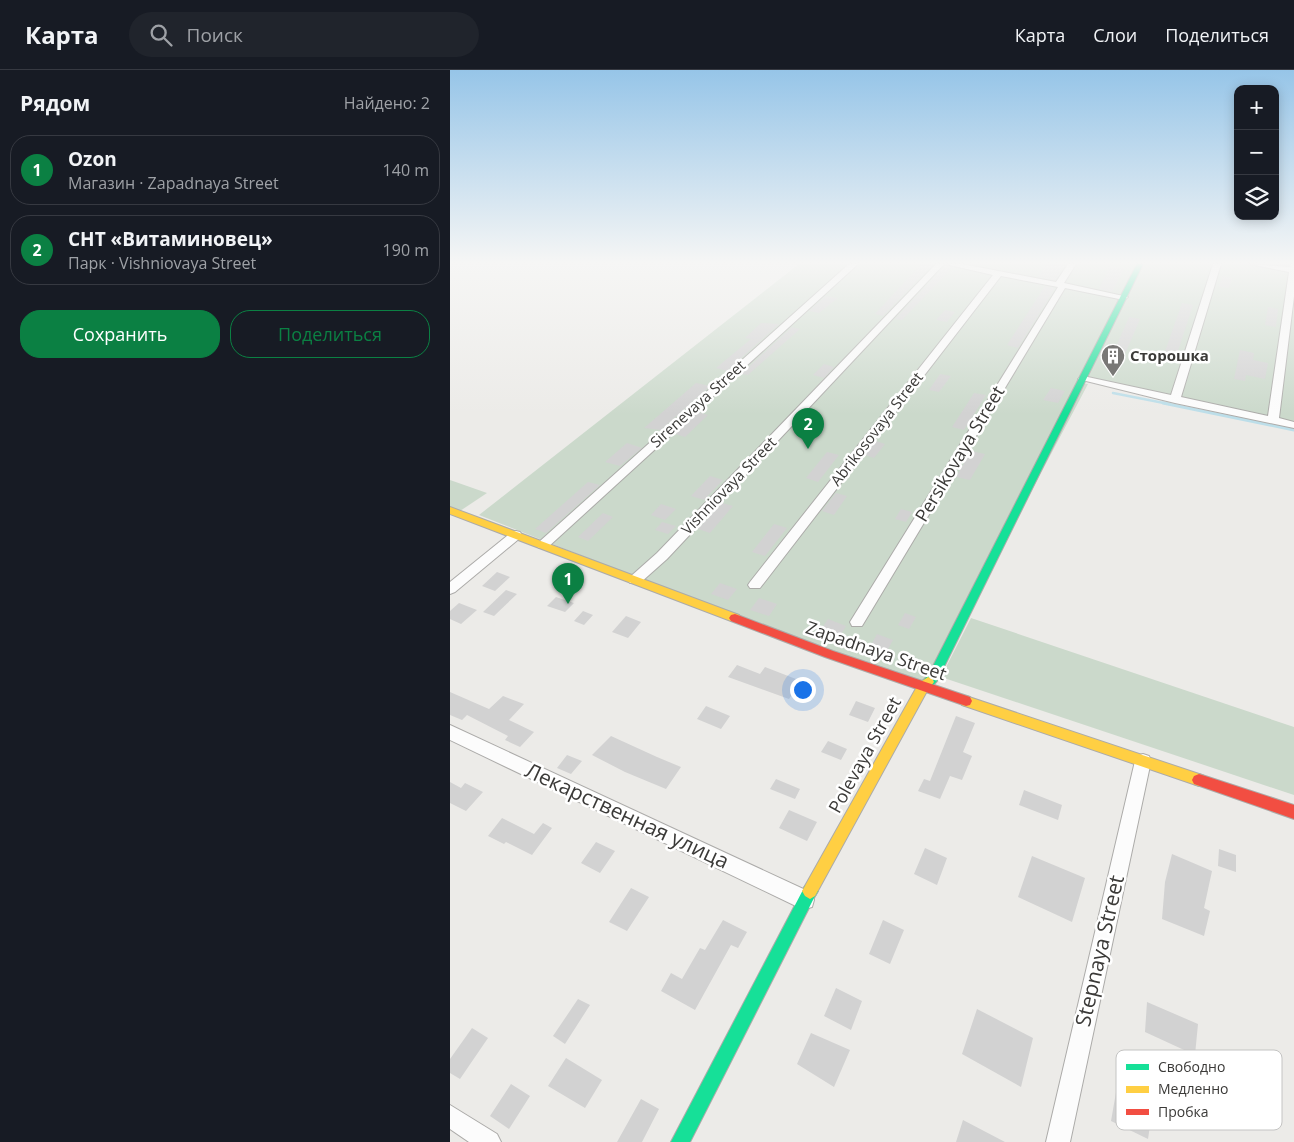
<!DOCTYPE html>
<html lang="ru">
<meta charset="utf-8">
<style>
body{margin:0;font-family:"Open Sans",sans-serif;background:#20242c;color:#f1f3f6}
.controls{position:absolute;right:15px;top:15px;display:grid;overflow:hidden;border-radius:10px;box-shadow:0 2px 12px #0003}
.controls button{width:45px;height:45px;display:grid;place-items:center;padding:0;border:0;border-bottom:1px solid #363941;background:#171b24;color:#f1f3f6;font:25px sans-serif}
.you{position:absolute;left:352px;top:619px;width:18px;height:18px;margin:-12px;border:4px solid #fff;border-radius:50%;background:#1a73e8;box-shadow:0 0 0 8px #1a73e833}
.badge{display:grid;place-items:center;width:32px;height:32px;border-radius:50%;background:#0b8043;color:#fff;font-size:16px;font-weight:700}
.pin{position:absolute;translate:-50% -41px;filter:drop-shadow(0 1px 2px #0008)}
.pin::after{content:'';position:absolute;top:26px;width:18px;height:15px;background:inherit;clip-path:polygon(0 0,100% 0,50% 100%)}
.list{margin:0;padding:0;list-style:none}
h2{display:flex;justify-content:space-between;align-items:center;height:65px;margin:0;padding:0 20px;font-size:21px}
h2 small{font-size:16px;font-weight:400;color:#9ea1a6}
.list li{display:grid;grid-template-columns:32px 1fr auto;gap:15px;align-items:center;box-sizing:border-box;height:70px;margin:0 10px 10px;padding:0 10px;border:1px solid #363941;border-radius:20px}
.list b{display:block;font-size:19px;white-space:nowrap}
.list p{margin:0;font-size:16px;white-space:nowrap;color:#9ea1a6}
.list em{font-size:16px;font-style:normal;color:#9ea1a6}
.actions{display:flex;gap:10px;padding:15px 20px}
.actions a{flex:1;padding:11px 0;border:1px solid #0b8043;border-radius:20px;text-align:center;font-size:18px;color:#0b8043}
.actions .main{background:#0b8043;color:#fff}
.icon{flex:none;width:28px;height:28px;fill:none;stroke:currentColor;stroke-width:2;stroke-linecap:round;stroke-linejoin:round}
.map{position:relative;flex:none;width:844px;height:1072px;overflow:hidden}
header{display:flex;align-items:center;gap:30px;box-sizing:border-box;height:70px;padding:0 25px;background:#171b24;border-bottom:1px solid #363941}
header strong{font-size:24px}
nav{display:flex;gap:28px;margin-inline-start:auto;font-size:18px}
.search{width:350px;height:45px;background:#20242c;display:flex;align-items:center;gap:12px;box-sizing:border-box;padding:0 18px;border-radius:28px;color:#9ea1a6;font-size:19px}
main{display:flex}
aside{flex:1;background:#171b24}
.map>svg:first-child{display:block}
.green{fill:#cbd9cb}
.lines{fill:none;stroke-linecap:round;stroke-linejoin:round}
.stream-far1{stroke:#bcdee9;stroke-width:2.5}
.stream{stroke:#bcdee9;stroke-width:3}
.building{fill:#d2d2d2}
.street-casing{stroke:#acaba9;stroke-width:2}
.fast-casing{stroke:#acaba9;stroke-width:2}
.slow-casing{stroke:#acaba9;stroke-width:2}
.jam-casing{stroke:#acaba9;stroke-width:2}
.street{fill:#fcfcfc;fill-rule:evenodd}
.fast{fill:#16e098;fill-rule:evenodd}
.slow{fill:#ffcf43;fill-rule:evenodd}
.jam{fill:#f24e42;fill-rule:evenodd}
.labels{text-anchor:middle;stroke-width:5;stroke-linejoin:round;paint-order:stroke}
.far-poi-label{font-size:15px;font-weight:bold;fill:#3b3a38;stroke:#fff;text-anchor:start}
.far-street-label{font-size:15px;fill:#3b3a38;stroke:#fff}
.street-label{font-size:18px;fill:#3b3a38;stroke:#fff}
.near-street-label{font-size:21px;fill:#3b3a38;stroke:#fff}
.key{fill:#fff;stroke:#c4c4c3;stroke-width:1}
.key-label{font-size:14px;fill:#3b3a38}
</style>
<header>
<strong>Карта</strong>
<div class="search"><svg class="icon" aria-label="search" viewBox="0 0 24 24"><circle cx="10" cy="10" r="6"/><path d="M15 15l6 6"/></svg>Поиск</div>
<nav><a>Карта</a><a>Слои</a><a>Поделиться</a></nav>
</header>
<main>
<aside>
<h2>Рядом<small>Найдено: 2</small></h2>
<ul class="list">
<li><span class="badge">1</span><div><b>Ozon</b><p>Магазин · Zapadnaya Street</p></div><em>140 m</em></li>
<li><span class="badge">2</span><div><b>СНТ «Витаминовец»</b><p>Парк · Vishniovaya Street</p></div><em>190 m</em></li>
</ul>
<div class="actions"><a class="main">Сохранить</a><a>Поделиться</a></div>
</aside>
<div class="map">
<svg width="844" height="1072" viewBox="0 0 844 1072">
<rect width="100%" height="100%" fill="#ecebe8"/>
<path class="green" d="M349,194H686L630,313L638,314L479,615L346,570L29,445Z
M690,194H844V355L633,309Z
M0,410L37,423L10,441L0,438Z
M521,548L844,657V725L491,607Z"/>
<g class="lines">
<path class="stream-far1" d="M663,323L719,334"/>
<path class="stream" d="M713,333L844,360"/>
</g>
<path class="building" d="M471,194H483L433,246L425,244Z
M596,194H608L615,195L605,210L588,207Z
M495,196L502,198L452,250L445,249Z
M660,196L674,198L662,222L649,219Z
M772,206L782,208L779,218L769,217Z
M595,216L605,218L568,278L557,275Z
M376,226L388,228L369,243L359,241Z
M732,233L743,235L724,293L712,290Z
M818,237L828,239L826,257L815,255Z
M495,240L505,242L497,252L486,250Z
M679,247L690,249L676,282L665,279Z
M311,253L329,254L277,301L266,298L301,269L295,268Z
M342,257L350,259L298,305L291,304Z
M790,280L804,283L803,290L818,293L815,309L796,305L795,311L784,309Z
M374,294L384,297L374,308L363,305Z
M490,304L501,306L489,322L479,320Z
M246,313L260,316L211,360L194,358Z
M601,318L615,321L608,333L593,330Z
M524,323L536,325L514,360L502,357Z
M248,342L258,345L235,367L225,364Z
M426,371L435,374L424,388L415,385Z
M177,373L192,378L170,396L155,392Z
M521,381L535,384L520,410L506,407Z
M377,382L389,385L368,412L356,408Z
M260,406L273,410L254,430L241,426Z
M138,412L150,415L96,463L85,459Z
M386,423L397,426L384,445L372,441Z
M272,433L283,436L260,463L248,459Z
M211,434L226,439L215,450L201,445Z
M451,439L462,442L456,452L445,449Z
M153,443L163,447L138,471L128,467Z
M212,452L226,456L218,464L205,460Z
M324,454L337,458L315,486L302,482Z
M47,502L60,507L45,521L32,516Z
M270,513L287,519L278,530L261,524Z
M56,520L67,524L44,546L33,542Z
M106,527L124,533L115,542L97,536Z
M309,528L327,534L319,546L300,540Z
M9,533L27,540L11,554L0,549V541Z
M133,541L143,545L134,555L124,551Z
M455,543L466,547L459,559L448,555Z
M176,546L191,552L178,568L162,562Z
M378,549L396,556L388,569L369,563Z
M427,564L443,570L436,583L420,577Z
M287,595L310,604L315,597L351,611L339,629L278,607Z
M0,622L39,639L53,626L74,634L59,650L84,662L70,677L55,670L58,666L17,645L12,650L0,645Z
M406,631L425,638L418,652L399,645Z
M256,636L280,646L271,659L247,649Z
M506,646L525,653L513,682L522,686L512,710L500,706L490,729L468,721L474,709L480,711Z
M161,666L207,687L231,697L216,719L175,702L142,685Z
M378,671L397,679L391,690L371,682Z
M117,685L132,691L121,704L107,698Z
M326,709L350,719L345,729L320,719Z
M0,712L11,718L15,713L33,722L16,741L0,733Z
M574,720L612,735L608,750L569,735Z
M339,740L367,752L357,771L329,758Z
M52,748L84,764L93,753L102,758L82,785L56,772L54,774L38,766Z
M146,772L165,781L150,803L131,793Z
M475,778L497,788L487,815L464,804Z
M769,779L786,785V802L768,796Z
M722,784L762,801L754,838L760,841L754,866L712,849L715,812Z
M582,786L635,808L622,852L568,827Z
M181,818L199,827L177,861L159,852Z
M273,850L297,862L288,878L281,875L245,940L211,921L221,903L232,909L250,878L255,880Z
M433,850L454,860L440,894L419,884Z
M386,918L412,931L401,960L374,946Z
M128,929L140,935L115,974L103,966Z
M697,932L748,954L745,985L695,962Z
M527,939L583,968L571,1017L512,984Z
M22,958L38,968L10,1009L0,1003V989Z
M361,963L400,980L384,1017L347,994Z
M116,988L152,1010L135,1038L98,1016Z
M668,1011L704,1029L698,1069L661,1051Z
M61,1014L80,1026L59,1059L40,1046Z
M191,1029L209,1039L192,1072H167Z
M513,1050L555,1072H506Z"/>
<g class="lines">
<g class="street-casing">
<path id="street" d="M399,194H408L97,478H89L87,475L89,472Z
M486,194H494L217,489L190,513H180L178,510L180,507L207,483Z
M495,194H512L606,212L618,194H626L614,213L678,227L674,230L615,218L412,556H402L400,552L608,217L551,206L310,518H300L298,515L300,512L543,205Z
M763,194H771L731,327L818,346L839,202L799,194L840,197L841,194H844V226L829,348L844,352V358L725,333L628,309L633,306L721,325Z
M66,461L70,462L72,465L70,468L5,522L0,524V512L62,462Z
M0,655L362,823L364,830L362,837L355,839L348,837L0,670Z
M693,684L699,686L701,691L620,1072H596L685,691L687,686Z
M0,1035L47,1064L51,1072H19L0,1059Z"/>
</g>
<g class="fast-casing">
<path id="fast" d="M687,194H693L489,607C486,614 481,618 474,616L472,612L479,604Z
M360,813L365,816L368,821L365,826L240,1072H221L355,816Z"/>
</g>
<g class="slow-casing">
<path id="slow" d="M0,437L289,545L291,548L289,551H281L0,444Z
M478,607L482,608L484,612L477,621L365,826L360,829L355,826L352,821L355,816L469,613Z
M516,626L749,704L754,706L756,710L754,714L749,716L512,635L510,631L512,627Z"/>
</g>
<g class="jam-casing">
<path id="jam" d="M285,544L383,581L520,627L522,631L520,635L516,636L375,587L281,551L279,548L281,545Z
M749,704L844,735V749L744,714L742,710L744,706Z"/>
</g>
<use href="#street" class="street"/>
<use href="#fast" class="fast"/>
<use href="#slow" class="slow"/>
<use href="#jam" class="jam"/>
</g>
<linearGradient id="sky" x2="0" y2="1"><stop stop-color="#96c5e8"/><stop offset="0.56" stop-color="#f6f6f5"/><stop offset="1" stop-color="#f6f6f5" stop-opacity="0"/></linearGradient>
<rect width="844" height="344" fill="url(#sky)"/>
<defs>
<g id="building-pin" transform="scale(1.25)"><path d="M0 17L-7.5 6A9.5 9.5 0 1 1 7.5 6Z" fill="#797876" stroke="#fff"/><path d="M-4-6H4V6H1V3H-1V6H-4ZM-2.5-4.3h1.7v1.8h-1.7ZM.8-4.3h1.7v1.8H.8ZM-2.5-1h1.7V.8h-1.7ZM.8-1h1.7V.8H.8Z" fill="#fff"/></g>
</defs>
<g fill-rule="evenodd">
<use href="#building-pin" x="663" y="286"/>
</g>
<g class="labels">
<g class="far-poi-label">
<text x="680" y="291">Сторошка</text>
</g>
<g class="far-street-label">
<text transform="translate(248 334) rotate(-42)" y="5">Sirenevaya Street</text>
<text transform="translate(427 359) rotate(-52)" y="5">Abrikosovaya Street</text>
<text transform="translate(279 416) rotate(-46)" y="5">Vishniovaya Street</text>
</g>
<g class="street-label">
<text transform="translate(510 384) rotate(-59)" y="6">Persikovaya Street</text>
<text transform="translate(426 581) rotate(19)" y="6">Zapadnaya Street</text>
<text transform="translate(415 685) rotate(-61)" y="6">Polevaya Street</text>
</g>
<g class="near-street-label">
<text transform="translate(177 746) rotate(25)" y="7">Лекарственная улица</text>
<text transform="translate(650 881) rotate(-77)" y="7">Stepnaya Street</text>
</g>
</g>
<rect x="666" y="980" width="166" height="80" rx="8" class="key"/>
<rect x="676" y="994" width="23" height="6" fill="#16e098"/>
<rect x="676" y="1016" width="23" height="7" fill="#ffcf43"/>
<rect x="676" y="1039" width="23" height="6" fill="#f24e42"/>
<g class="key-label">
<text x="708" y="1002">Свободно</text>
<text x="708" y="1024">Медленно</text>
<text x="708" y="1047">Пробка</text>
</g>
</svg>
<div class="controls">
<button>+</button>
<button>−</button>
<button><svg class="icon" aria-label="layers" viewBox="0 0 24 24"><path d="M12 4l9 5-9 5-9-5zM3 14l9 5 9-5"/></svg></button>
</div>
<div class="you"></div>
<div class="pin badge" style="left:118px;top:534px">1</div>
<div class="pin badge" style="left:358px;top:379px">2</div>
</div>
</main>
